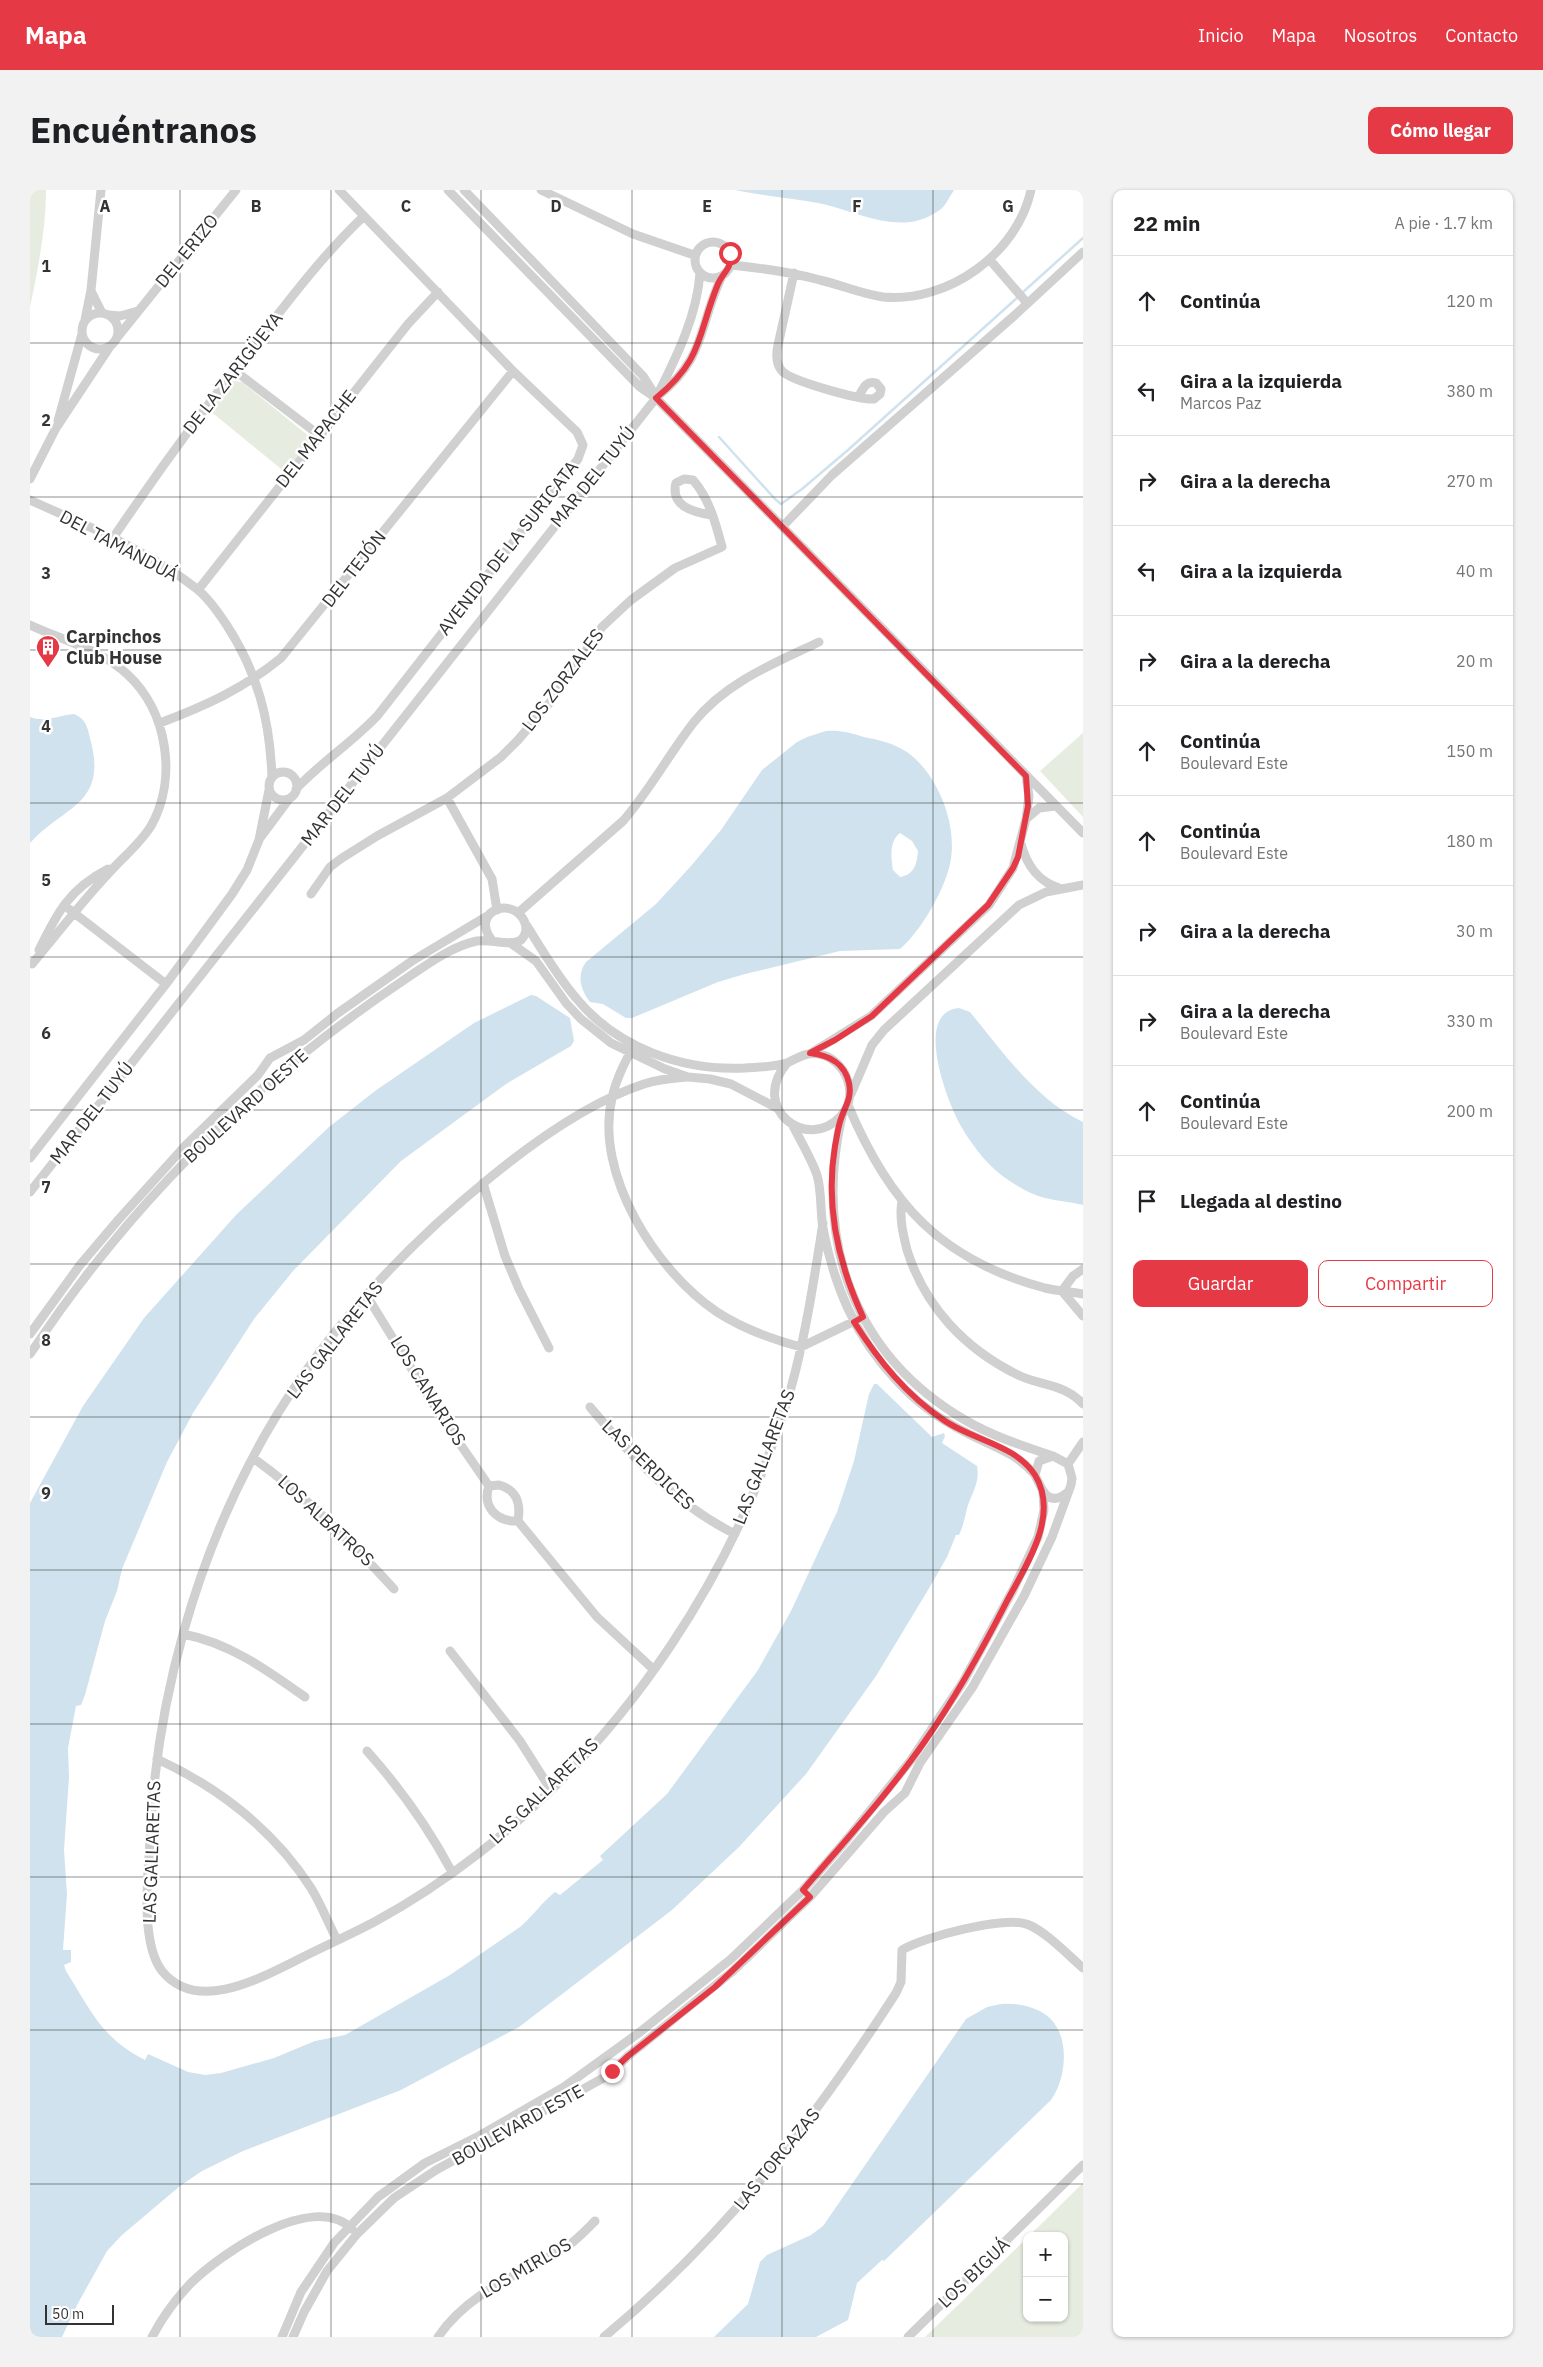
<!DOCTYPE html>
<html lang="es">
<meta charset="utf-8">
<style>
body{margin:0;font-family:"IBM Plex Sans",sans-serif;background:#f2f2f2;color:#202124}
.controls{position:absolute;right:15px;bottom:15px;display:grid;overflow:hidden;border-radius:10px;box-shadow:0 1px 4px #0004}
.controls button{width:45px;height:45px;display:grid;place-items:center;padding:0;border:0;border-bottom:1px solid #e0e0e0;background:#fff;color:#202124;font:25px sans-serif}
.scale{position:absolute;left:15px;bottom:12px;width:69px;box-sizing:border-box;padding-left:5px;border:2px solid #333;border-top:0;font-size:14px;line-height:18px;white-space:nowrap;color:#333;-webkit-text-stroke:4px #fff;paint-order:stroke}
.stop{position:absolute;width:15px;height:15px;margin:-11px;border:4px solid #e63946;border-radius:50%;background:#fff}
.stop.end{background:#e63946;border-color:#fff;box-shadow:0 1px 5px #0008}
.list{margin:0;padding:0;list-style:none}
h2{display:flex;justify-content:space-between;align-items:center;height:65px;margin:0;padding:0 20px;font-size:21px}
h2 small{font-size:16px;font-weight:400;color:#757577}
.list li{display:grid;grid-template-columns:32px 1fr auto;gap:15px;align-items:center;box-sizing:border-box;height:90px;padding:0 20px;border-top:1px solid #e0e0e0}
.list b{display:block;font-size:19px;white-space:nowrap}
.list p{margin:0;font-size:16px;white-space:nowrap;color:#757577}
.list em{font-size:16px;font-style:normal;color:#757577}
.actions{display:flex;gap:10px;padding:15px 20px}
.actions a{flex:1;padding:11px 0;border:1px solid #e63946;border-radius:10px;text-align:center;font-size:18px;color:#e63946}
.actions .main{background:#e63946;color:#fff}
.icon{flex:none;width:28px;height:28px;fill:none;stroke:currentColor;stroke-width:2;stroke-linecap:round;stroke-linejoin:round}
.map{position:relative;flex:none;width:1053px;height:2147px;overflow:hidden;border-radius:10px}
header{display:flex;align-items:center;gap:30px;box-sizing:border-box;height:70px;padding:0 25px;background:#e63946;color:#fff}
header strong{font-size:24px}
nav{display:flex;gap:28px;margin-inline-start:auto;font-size:18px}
.intro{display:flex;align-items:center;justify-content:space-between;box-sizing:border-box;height:120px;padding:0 30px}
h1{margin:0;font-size:35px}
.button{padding:12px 22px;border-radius:10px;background:#e63946;color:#fff;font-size:18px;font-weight:700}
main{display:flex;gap:30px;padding:0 30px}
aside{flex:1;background:#fff;border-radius:10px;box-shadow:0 1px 4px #0004}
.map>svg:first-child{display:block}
.green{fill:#e6ecdf}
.water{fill:#cfe2ee;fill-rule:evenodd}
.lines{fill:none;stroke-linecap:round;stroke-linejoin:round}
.stream{stroke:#cfe2ee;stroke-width:2.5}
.minor{stroke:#d0d0d0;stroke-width:9}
.route{stroke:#e63946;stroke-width:6}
.grid{fill:none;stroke:#333;stroke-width:1;stroke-opacity:0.55}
.labels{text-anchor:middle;stroke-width:5;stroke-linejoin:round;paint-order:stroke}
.street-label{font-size:18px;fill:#333;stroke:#fff}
.poi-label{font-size:18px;font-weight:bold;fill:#333;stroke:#fff;text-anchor:start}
.grid-label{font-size:16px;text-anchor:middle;font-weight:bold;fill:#333;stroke:#fff;stroke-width:5;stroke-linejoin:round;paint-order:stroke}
</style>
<header>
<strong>Mapa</strong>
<nav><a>Inicio</a><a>Mapa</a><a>Nosotros</a><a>Contacto</a></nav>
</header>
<div class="intro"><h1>Encuéntranos</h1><a class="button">Cómo llegar</a></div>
<main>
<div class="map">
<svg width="1053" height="2147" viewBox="0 0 1053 2147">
<rect width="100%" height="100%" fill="#fff"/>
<path class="green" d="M0,0H16C16,39 8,79 0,117Z
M202,191L212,192L280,247V253L256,283L179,220L198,194Z
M1053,543V627L1010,581Z
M1053,1993V2147H895L997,2048V2128H1034V2046H999Z"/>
<path class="water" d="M705,0H924C920,6 916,15 911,19C873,48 832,23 793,14C764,8 734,6 705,0Z
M44,524C57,529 58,540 61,552C77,615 33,616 0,653V527C16,533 29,525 44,524Z
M796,541C810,540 821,543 834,547C849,550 863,553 877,562C909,585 930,639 919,678C912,704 890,742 870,759L810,761L715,784L688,792L602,828H596L573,814L560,812C551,800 546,786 556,772L626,714L661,676L691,640L732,580L767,552L777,547ZM870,643L882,651L888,661C887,674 884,685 870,687L863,680C861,668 859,651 870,643Z
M501,805L506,806L540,828L544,851L541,856L476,894L371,971L263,1081L224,1129L163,1223L137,1272L92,1379L87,1401L75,1431L55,1505L51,1515L46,1516L38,1558L39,1587L34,1660L37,1704L33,1760H41V1772L34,1775L36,1781C60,1819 71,1848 115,1870L118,1864L158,1882L175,1885L191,1883L244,1868L285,1851L315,1845L420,1785L490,1737C503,1726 512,1712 525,1702L530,1705L573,1670L570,1666L637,1604L728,1480L761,1421L807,1322L824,1271L839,1204L844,1194H847L902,1247L914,1243L915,1246L912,1253L947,1276C950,1291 943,1301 938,1315C935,1325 934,1335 929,1345H926L917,1367L898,1400L846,1486L776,1584L709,1657L642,1720L489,1837L371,1900L213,1961L172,1981L150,1996L92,2045L77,2061L46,2117L32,2147H0V1313L53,1216L114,1128L206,1025L299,937L345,901L444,833Z
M929,818L940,822C973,862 1005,909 1053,932V1015C1040,1012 1028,1011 1015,1008C997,1004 973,988 960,975C950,965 939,950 932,938C918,915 882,822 929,818Z
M971,1814C987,1813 1003,1816 1016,1825C1041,1843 1037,1888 1021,1910L854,2071L852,2070L827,2093L818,2130L786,2147H684L718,2114L730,2072L737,2065L781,2045L793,2036L936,1829L957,1817Z"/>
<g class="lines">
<path class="stream" d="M992,103L1053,48
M689,247L745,309L751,314L772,299L818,260L988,107"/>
<path class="minor" d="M418,0L610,197L626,208L1053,643
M434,0L613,186L625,205
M511,0L603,44L664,65
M665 70a18 18 0 1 1 36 0a18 18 0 1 1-36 0Z
M960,70L997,113
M701,75C731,78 761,82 790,90C811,95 832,104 853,107C918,113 987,64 1001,0
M764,83L748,155C746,164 746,174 752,181C761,191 829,210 844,209L850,204L851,199L846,193C836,190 833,199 829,206
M61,101L72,123
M52 141a18 18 0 1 1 36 0a18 18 0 1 1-36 0Z
M79,125L90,126L108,121
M55,130L61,100L71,0
M86,149L206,0
M204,180L289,245
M628,206C677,167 668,136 692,86
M28,231L52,144
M0,289L26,238L81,155
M0,310C57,336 118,360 167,399C178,408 188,422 196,434C228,483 240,530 242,588
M753,336L802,285L985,125L1053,62
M83,348C129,280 177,214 228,150C262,106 294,64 334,26
M168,400L378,134L408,102
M0,435C32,450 72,460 98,485C137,521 148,588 121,636C110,654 92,668 78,684C51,713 27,744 2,774
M130,533C175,516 213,499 251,468L483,181
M239 596a14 14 0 1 1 28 0a14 14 0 1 1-28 0Z
M996,586L999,606L996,629
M266,599C291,572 323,552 348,525L548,269L553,255L547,242L483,181L309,0
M417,608L462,689L467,720
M230,648L259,609
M991,654C997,676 1008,691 1029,698
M281,704L300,677L312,668L347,646L417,608L471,567L488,550L522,510L572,437L601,410L645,378L692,357C686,334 679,308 663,290L654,289L646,293C640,316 663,322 681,325
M39,719L136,794
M488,723L593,631C620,600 639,564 664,532C696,492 745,473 789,452
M497,736C512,760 527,786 546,808C587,858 652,881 715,878C728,877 745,877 757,873C768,868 775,862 789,864C816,869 830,905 811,926C777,963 719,918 757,873
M482,754L506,771L536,813L551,829L581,853L635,879L658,887L680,889L701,894L747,918
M9,760C27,723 39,699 78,679
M604,855C595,872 586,889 582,908C564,984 626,1081 687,1122C713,1139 741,1149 771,1157L833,1127
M781,863L841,826L959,715L983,678L996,629L1009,618L1026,616
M658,887C644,888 629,889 614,894C562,911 505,951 462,986C373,1058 292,1145 235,1245C166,1367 126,1510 120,1650C118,1685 110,1752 132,1781C166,1823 227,1790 265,1771C292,1757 320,1745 346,1731C381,1712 417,1688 448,1664C598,1547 708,1380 761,1198C776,1144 784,1089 793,1033
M821,904L842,855L854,840L989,715L1016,702L1053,695
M818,915C859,1013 910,1070 1015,1098C1028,1101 1041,1102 1053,1104
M812,926C784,1049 822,1164 935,1230C962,1246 993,1256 1023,1266
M762,934C770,950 781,968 787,985C792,1002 790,1021 793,1038C804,1096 825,1146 866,1190C885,1211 909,1229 935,1242C961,1256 986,1262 1005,1285
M0,968L136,794L202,704L217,680L229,650L239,600
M453,993L475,1066L489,1099L519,1158
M0,1002L626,208C645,170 667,127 670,83
M872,1011C869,1027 873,1044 877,1060C895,1117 935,1159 988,1185C1011,1196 1035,1194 1053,1214
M1053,1079L1043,1086L1032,1101L1053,1126
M337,1106L408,1222L459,1296
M0,1144L50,1075L89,1029L155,956L228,885L240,868L274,850L308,823L382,771L457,726
M0,1164C101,1012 225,889 377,788C398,774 422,756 447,751C462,749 481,757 491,750C498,743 497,733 491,726C477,708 442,723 461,749
M560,1217C603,1268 645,1314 705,1344
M223,1268C276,1306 320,1351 364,1399
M1038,1274L1053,1252
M469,1295C487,1300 491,1313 488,1331C466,1332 452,1316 459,1296Z
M488,1331L567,1427L623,1479
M153,1444C200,1453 237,1480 275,1507
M420,1461L490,1551L521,1600
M337,1561C371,1599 398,1637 422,1682
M127,1569C188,1597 244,1640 281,1698C291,1714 298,1733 307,1750
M122,2147C132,2128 145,2110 160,2094C190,2064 283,2000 322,2039
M252,2147L271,2102L304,2053L348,2007L395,1973L449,1946L534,1897L610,1842L701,1769L773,1700L818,1648L881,1570L933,1492L983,1400L1008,1347L1014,1320L1013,1302
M263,2147L274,2122L297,2081L327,2044L364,2008L406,1980L577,1886L598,1866L703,1781L780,1707L854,1622L875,1603L890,1573L942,1498L994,1406L1022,1347L1041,1295L1042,1288L1038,1274L1023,1266L1009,1271L1005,1285C1012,1301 1019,1318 1038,1302
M408,2147C439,2102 488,2085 533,2059C545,2052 555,2041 565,2031
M574,2147C694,2047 782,1933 866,1803L871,1792L872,1760C893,1747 976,1725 999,1735C1016,1742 1038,1765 1053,1778
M878,2147L1053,1975"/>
</g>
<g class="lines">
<path class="route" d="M582,1881L598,1866L685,1797L780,1707L773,1700C814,1652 858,1604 895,1551C926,1507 952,1460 977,1411C996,1375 1030,1326 1005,1285C986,1255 943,1250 915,1231C876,1205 849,1171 824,1132L833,1127C808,1073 795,1016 805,956C807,947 808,935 812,926C816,915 822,907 819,893C815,874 799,865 780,863L805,850L842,826L958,715L983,678L988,667L998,616L996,586L626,208C674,169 667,145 688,94C693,82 703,78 700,63"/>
</g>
<path class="grid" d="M150,0V2147M301,0V2147M451,0V2147M602,0V2147M752,0V2147M903,0V2147M0,153H1053M0,307H1053M0,460H1053M0,613H1053M0,767H1053M0,920H1053M0,1074H1053M0,1227H1053M0,1380H1053M0,1534H1053M0,1687H1053M0,1840H1053M0,1994H1053"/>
<defs>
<g id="building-pin" transform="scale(1.25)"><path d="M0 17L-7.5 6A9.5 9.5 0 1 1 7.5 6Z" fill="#e63946" stroke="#fff"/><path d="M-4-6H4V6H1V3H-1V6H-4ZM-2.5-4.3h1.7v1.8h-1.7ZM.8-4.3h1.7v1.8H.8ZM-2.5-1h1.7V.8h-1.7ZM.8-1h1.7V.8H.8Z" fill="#fff"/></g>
</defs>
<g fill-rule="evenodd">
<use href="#building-pin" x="18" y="457"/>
</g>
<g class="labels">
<g class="street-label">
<text transform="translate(157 61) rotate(-51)" y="6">DEL ERIZO</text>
<text transform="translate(203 183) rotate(-52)" y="6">DE LA ZARIGÜEYA</text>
<text transform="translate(286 249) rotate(-52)" y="6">DEL MAPACHE</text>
<text transform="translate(563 287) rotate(-51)" y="6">MAR DEL TUYÚ</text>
<text transform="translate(89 356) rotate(28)" y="6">DEL TAMANDUÁ</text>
<text transform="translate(478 358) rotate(-52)" y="6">AVENIDA DE LA SURICATA</text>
<text transform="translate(324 379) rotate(-52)" y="6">DEL TEJÓN</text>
<text transform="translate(533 490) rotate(-53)" y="6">LOS ZORZALES</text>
<text transform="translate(313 605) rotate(-52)" y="6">MAR DEL TUYÚ</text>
<text transform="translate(216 916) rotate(-42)" y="6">BOULEVARD OESTE</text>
<text transform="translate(62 923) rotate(-52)" y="6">MAR DEL TUYÚ</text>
<text transform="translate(305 1150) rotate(-52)" y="6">LAS GALLARETAS</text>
<text transform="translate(398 1201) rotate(58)" y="6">LOS CANARIOS</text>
<text transform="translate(734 1267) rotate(-69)" y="6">LAS GALLARETAS</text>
<text transform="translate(618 1275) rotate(44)" y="6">LAS PERDICES</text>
<text transform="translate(296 1331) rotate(43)" y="6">LOS ALBATROS</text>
<text transform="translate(514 1601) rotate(-44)" y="6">LAS GALLARETAS</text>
<text transform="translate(122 1662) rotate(-88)" y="6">LAS GALLARETAS</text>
<text transform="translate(488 1935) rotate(-29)" y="6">BOULEVARD ESTE</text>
<text transform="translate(747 1969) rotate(-51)" y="6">LAS TORCAZAS</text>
<text transform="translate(496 2078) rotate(-30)" y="6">LOS MIRLOS</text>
<text transform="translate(944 2083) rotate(-44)" y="6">LOS BIGUÁ</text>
</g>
<g class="poi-label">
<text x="36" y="453">Carpinchos<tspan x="36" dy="21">Club House</tspan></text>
</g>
</g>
<g class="grid-label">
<text x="75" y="22">A</text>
<text x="226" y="22">B</text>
<text x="376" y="22">C</text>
<text x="526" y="22">D</text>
<text x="677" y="22">E</text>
<text x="827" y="22">F</text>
<text x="978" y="22">G</text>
<text x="16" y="82">1</text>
<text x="16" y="236">2</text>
<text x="16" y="389">3</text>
<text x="16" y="542">4</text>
<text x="16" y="696">5</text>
<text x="16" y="849">6</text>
<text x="16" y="1003">7</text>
<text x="16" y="1156">8</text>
<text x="16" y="1309">9</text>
</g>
</svg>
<div class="controls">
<button>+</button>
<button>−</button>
</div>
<div class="scale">50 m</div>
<div class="stop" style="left:700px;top:63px"></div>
<div class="stop end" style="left:582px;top:1881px"></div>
</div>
<aside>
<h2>22 min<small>A pie · 1.7 km</small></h2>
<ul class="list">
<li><svg class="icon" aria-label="ahead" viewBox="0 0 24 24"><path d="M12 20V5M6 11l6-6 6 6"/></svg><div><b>Continúa</b></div><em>120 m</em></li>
<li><svg class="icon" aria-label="left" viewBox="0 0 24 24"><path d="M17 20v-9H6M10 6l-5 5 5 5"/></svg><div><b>Gira a la izquierda</b><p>Marcos Paz</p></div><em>380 m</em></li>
<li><svg class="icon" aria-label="right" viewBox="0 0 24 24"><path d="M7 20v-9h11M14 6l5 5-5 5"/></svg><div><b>Gira a la derecha</b></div><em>270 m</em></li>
<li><svg class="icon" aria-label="left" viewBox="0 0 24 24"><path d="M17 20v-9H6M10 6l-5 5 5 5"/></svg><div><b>Gira a la izquierda</b></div><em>40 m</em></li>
<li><svg class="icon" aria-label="right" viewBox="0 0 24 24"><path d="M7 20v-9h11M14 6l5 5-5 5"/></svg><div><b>Gira a la derecha</b></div><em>20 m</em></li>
<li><svg class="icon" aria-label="ahead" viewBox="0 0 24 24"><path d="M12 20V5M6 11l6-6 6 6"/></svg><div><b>Continúa</b><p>Boulevard Este</p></div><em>150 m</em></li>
<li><svg class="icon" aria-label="ahead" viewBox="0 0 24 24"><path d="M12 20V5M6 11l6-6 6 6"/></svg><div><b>Continúa</b><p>Boulevard Este</p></div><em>180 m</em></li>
<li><svg class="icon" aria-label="right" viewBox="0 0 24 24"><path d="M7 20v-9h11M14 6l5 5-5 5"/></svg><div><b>Gira a la derecha</b></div><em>30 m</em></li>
<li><svg class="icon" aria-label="right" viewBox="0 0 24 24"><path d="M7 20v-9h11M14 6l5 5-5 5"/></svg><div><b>Gira a la derecha</b><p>Boulevard Este</p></div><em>330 m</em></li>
<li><svg class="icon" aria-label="ahead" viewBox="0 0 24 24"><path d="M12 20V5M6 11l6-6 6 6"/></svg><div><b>Continúa</b><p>Boulevard Este</p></div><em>200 m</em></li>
<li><svg class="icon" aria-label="arrive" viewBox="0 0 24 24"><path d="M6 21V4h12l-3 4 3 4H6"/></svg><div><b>Llegada al destino</b></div></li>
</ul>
<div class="actions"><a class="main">Guardar</a><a>Compartir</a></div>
</aside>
</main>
